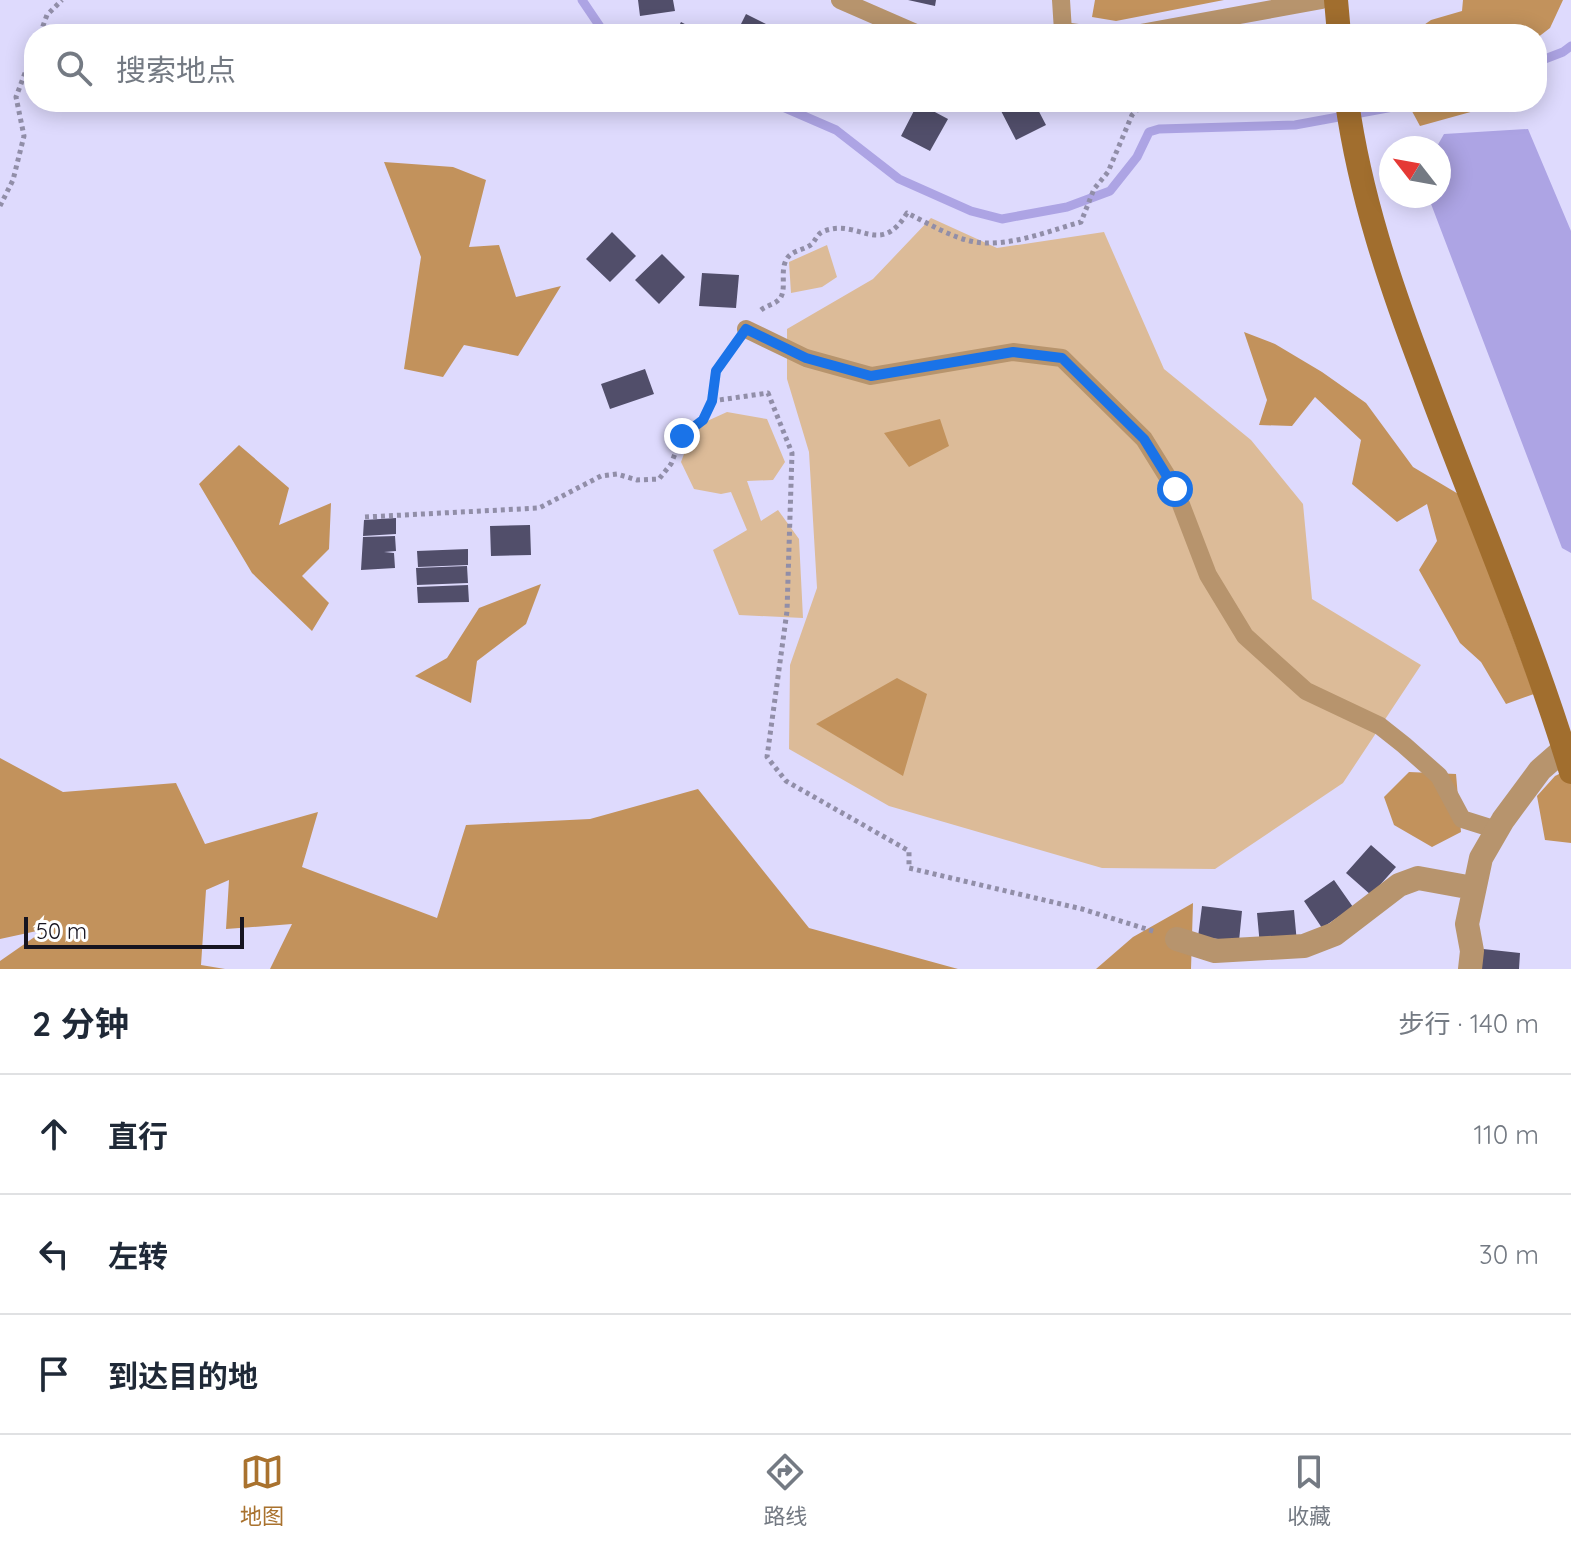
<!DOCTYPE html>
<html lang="zh">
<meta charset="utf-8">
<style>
body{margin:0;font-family:Quicksand,"Noto Sans SC",sans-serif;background:#f6f6f7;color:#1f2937}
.compass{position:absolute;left:1379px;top:136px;width:72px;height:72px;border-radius:50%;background:#fff;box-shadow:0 4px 20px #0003;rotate:301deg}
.scale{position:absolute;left:24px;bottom:20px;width:220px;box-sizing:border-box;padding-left:8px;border:4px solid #161420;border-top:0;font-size:22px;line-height:28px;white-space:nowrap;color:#161420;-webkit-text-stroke:6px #fff;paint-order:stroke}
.stop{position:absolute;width:24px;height:24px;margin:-18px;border:6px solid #1a73e8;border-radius:50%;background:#fff}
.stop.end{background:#1a73e8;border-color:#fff;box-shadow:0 2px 8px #0008}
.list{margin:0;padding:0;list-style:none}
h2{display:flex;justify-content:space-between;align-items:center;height:104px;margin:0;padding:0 32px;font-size:34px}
h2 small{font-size:26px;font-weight:400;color:#747a83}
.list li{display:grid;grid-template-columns:52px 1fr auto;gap:24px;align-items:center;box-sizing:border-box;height:120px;padding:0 32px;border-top:2px solid #e0e1e3}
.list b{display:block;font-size:30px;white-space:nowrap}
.list em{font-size:26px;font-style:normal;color:#747a83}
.icon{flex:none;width:44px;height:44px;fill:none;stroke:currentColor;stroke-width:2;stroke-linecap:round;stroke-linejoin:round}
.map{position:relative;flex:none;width:1571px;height:969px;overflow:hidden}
.search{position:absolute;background:#fff;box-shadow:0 4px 20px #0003;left:24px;right:24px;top:24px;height:88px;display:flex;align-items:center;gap:20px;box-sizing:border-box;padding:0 28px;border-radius:32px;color:#747a83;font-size:30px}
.sheet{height:464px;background:#fff}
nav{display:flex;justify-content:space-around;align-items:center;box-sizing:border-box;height:112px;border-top:2px solid #e0e1e3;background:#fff;font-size:22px;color:#747a83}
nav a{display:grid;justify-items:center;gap:4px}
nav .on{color:#a9722e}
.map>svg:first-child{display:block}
.green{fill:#dcbb98}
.forest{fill:#c2925c}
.water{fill:#ada4e4}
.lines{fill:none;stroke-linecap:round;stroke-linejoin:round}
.stream{stroke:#ada4e4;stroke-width:9}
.building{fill:#514e6a}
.path{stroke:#918ea8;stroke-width:5;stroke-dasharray:4 4;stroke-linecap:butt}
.lane{stroke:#b7946d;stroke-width:18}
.street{stroke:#b7946d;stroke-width:24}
.secondary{stroke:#a16e2e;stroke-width:24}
.route{stroke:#1a73e8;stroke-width:10}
</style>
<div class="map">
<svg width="1571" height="969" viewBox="0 0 1571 969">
<rect width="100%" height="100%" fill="#dedafd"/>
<path class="green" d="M931,218L997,248L1104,232L1164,369L1251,440L1303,504L1312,599L1421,665L1343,783L1215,869L1102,868L889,806L789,749L790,665L817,588L809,452L787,379V329L873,279Z
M827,245L837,277L822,287L791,293L789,262Z
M727,412L767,419L785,462L773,480L747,481L761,521L778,510L799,539L803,618L739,615L713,550L747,530L731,492L721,494L694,489L681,462L694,427Z"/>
<path class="forest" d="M1095,0H1224L1116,21L1092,17Z
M1463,0H1563L1550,28L1537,38V34H1411L1431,20L1462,11Z
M1407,102H1487L1485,108L1420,126Z
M384,162L453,167L486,180L469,247L499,245L516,297L561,286L518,356L464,345L443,377L404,369L421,257Z
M1244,332L1275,344L1322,372L1366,403L1413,467L1460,495L1534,694L1506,704L1481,662L1460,643L1419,570L1437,541L1427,504L1397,522L1352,484L1361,440L1315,397L1292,426L1259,425L1267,400Z
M940,419L949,446L909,467L884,433Z
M239,445L289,488L279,525L331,503L329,549L302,576L329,603L312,631L252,573L199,484Z
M541,584L526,624L477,661L471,703L415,676L447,658L479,608Z
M897,678L927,694L903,776L816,724Z
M0,758L63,792L176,783L205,844L318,812L302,867L437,918L466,825L590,819L698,789L809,928L958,969H270L292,924L226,929L229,880L206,890L201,965L225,969H0V961L46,929L0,939Z
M1571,768V843L1545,840L1537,796L1555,776Z
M1409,772L1456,774L1461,832L1432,847L1394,825L1384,797Z
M1193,903L1191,969H1096L1133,937Z"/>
<path class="water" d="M1528,129L1571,231V553L1562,548L1428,196H1439V148H1436L1444,134Z"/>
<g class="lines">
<path class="stream" d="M582,0L605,34
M1537,62L1563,52L1571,46
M762,102L783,107L836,130L899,179L971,211L1002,219L1067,207L1110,191L1137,157L1149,132L1159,129L1295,125L1420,102"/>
</g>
<path class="building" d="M638,0H673L675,11L640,16Z
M908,0H936L935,6Z
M746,14L776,29L774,34H736Z
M681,22L704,34H675Z
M1009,102H1034L1046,125L1016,140L999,107Z
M918,103L948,119L930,151L901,136Z
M612,232L636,256L610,282L586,259Z
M662,254L685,277L659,304L635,280Z
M702,273L739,275L736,308L699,306Z
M645,369L654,394L610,409L601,384Z
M396,518V534L363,536L364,520Z
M530,525L531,555L491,556L490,526Z
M395,536L396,551L384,552L394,553L395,568L361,570L363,537Z
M468,549V565L418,567L417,551Z
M467,566L468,583L417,585L416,568Z
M468,585L469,602L418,603L417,587Z
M1371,845L1396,867L1371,895L1346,873Z
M1334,880L1353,907L1322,928L1304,901Z
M1202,906L1242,911L1239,941L1198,937Z
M1294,910L1297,943L1260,946L1257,913Z
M1483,949L1520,953L1519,969H1481Z"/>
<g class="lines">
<path class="path" d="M40,34L47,15L62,0
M0,206L13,180L24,136L16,97L34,49
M761,310C767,305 777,304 781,297C787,285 778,266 790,255C796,250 806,249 812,244C817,238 817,234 824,231C859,218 880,258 907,213C932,225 961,244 989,243C1020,243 1052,230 1081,222L1094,189L1108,172L1132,115L1145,102
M712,401L768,393L792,453L787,611L767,757L786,781L909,851V868L1082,909L1156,932
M365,517L539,508L601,476L617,474L637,480L659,479L671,464L682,436L703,420L712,401L716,371L733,347"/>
<path class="lane" d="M840,0L918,34
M1061,0L1063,31
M1058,34L1063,31L1085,34
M1135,34L1322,0
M746,329L806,358L871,376L1013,352L1062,358L1144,439L1175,489L1208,575L1245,636L1306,691L1380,726L1404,745L1439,776L1462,819L1497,830"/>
<path class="street" d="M1177,939L1215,951L1304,946L1335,934L1399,885L1418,878L1473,888
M1470,969L1472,951L1467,924L1481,858L1503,820L1540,770L1564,749"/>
<path class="secondary" d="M1336,0L1339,34
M1347,102C1360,195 1390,284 1423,371C1472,505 1530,636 1571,772"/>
</g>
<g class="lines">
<path class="route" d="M682,436L703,420L712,401L716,371L746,329L806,358L871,376L1013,352L1062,358L1144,439L1175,489"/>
</g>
</svg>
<svg class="compass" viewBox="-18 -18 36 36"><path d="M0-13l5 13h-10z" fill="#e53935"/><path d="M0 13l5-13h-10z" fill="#747a83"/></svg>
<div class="scale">50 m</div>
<div class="stop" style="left:1175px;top:489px"></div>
<div class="stop end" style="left:682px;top:436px"></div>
<div class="search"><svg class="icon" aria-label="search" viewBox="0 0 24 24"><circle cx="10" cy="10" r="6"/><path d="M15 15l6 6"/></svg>搜索地点</div>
</div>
<section class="sheet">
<h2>2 分钟<small>步行 · 140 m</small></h2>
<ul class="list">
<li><svg class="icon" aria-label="ahead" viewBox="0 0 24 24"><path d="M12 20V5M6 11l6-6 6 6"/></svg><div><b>直行</b></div><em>110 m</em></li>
<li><svg class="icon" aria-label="left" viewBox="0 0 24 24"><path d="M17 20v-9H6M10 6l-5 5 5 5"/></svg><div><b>左转</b></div><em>30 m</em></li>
<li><svg class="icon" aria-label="arrive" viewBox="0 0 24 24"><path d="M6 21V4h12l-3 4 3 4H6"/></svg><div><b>到达目的地</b></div></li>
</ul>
</section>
<nav>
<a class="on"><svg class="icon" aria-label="map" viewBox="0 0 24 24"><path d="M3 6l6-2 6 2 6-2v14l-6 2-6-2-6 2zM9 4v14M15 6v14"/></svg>地图</a>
<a><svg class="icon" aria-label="directions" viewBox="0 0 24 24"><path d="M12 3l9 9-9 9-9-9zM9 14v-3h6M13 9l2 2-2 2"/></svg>路线</a>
<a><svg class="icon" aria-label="saved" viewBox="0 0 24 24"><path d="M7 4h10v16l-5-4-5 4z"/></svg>收藏</a>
</nav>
